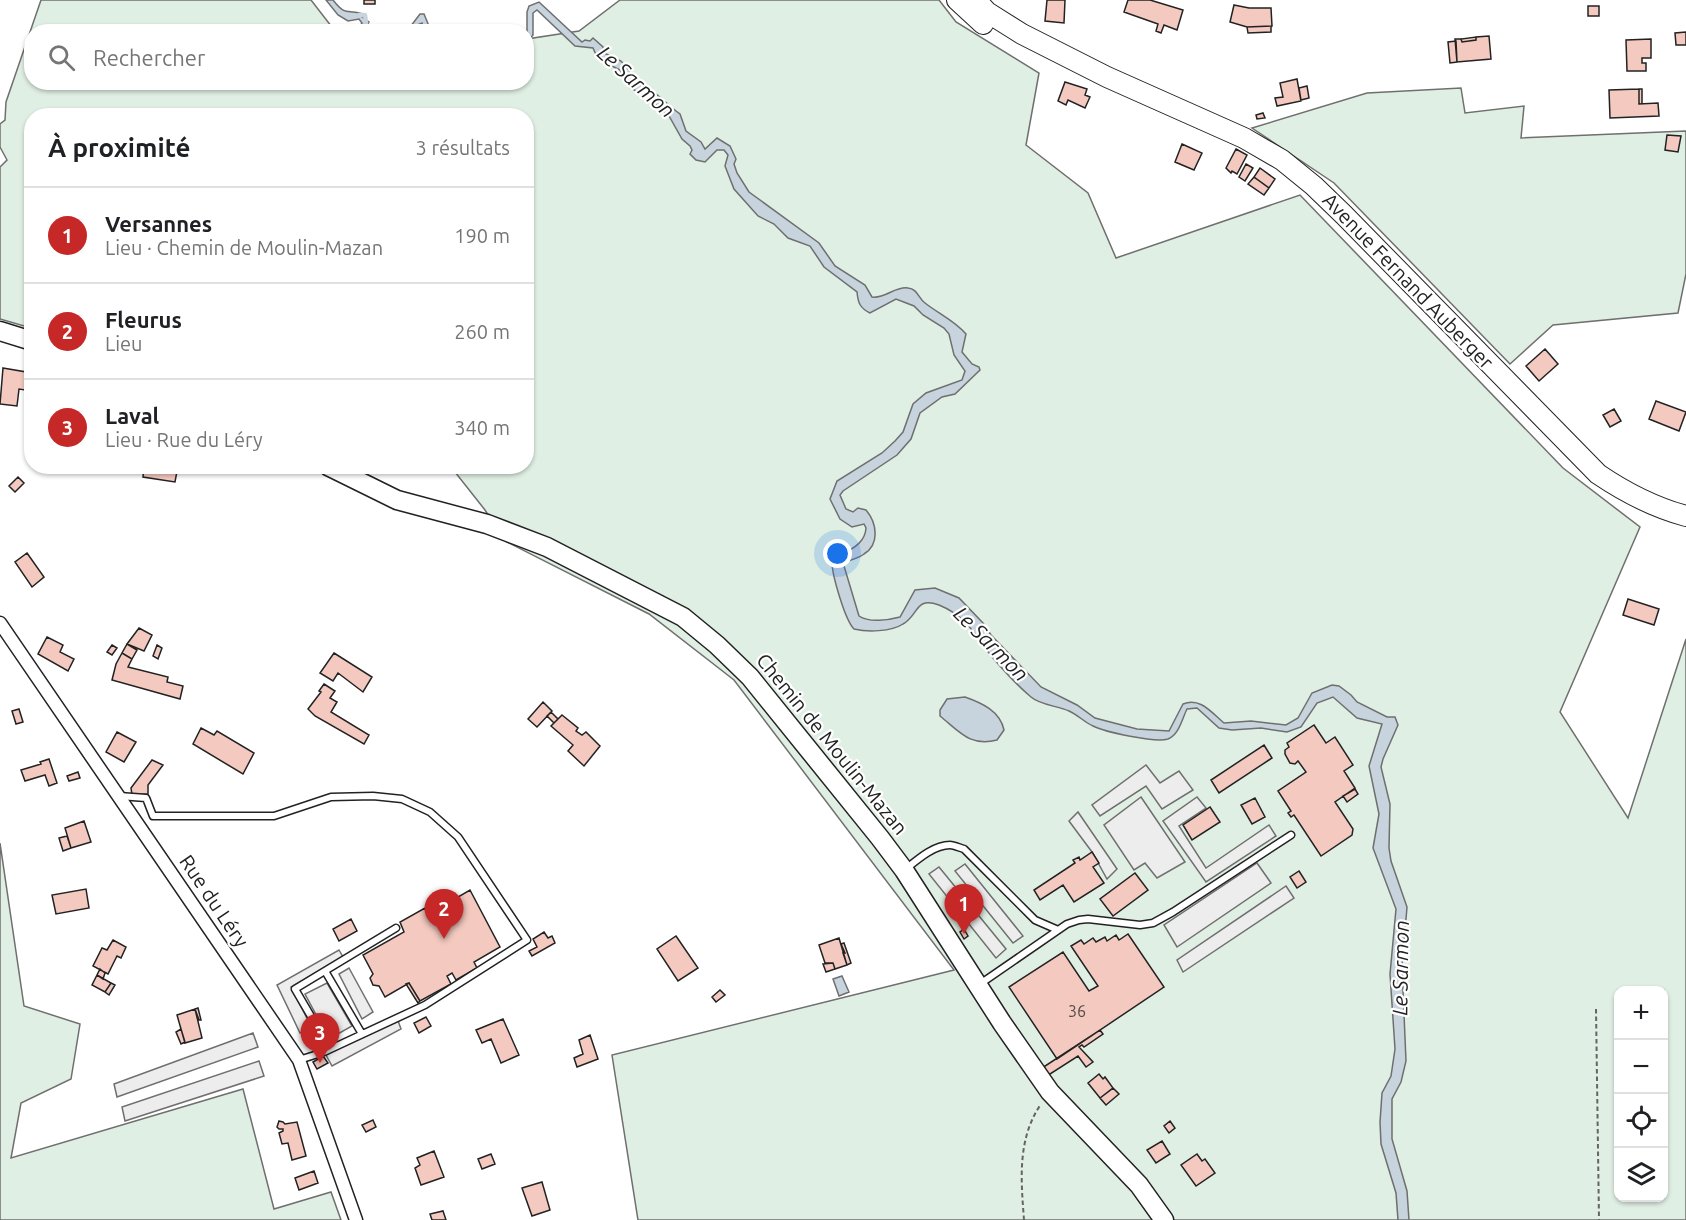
<!DOCTYPE html>
<html lang="fr">
<meta charset="utf-8">
<style>
body{margin:0;font-family:Ubuntu,sans-serif;background:#f6f6f6;color:#202124}
.controls{position:absolute;right:18px;bottom:18px;display:grid;overflow:hidden;border-radius:12px;box-shadow:0 2px 4px #0004}
.controls button{width:54px;height:54px;display:grid;place-items:center;padding:0;border:0;border-bottom:2px solid #e0e0e0;background:#fff;color:#202124;font:30px sans-serif}
.you{position:absolute;left:838px;top:554px;width:21px;height:21px;margin:-15px;border:4px solid #fff;border-radius:50%;background:#1a73e8;box-shadow:0 0 0 9px #1a73e833}
.badge{display:grid;place-items:center;width:39px;height:39px;border-radius:50%;background:#c62828;color:#fff;font-size:20px;font-weight:700}
.pin{position:absolute;translate:-50% -50px;filter:drop-shadow(0 2px 3px #0008)}
.pin::after{content:'';position:absolute;top:32px;width:21px;height:18px;background:inherit;clip-path:polygon(0 0,100% 0,50% 100%)}
.list{margin:0;padding:0;list-style:none}
h2{display:flex;justify-content:space-between;align-items:center;height:78px;margin:0;padding:0 24px;font-size:26px}
h2 small{font-size:20px;font-weight:400;color:#757577}
.list li{display:grid;grid-template-columns:39px 1fr auto;gap:18px;align-items:center;box-sizing:border-box;height:96px;padding:0 24px;border-top:2px solid #e0e0e0}
.list b{display:block;font-size:22px;white-space:nowrap}
.list p{margin:0;font-size:20px;white-space:nowrap;color:#757577}
.list em{font-size:20px;font-style:normal;color:#757577}
.icon{flex:none;width:33px;height:33px;fill:none;stroke:currentColor;stroke-width:2;stroke-linecap:round;stroke-linejoin:round}
.map{position:relative;flex:none;width:1686px;height:1220px;overflow:hidden}
.search{position:absolute;background:#fff;box-shadow:0 2px 4px #0004;left:24px;top:24px;width:510px;height:66px;display:flex;align-items:center;gap:15px;box-sizing:border-box;padding:0 21px;border-radius:24px;color:#757577;font-size:22px}
.panel{position:absolute;background:#fff;box-shadow:0 2px 4px #0004;left:24px;top:108px;width:510px;height:366px;border-radius:24px}
.map>svg:first-child{display:block}
.green{fill:#e0efe3;stroke:#6f6f6f;stroke-width:1.5;fill-rule:evenodd}
.parking{fill:#ededed;stroke:#6f6f6f;stroke-width:1.5}
.water{fill:#c7d3dd;stroke:#6f6f6f;stroke-width:1.5}
.lines{fill:none;stroke-linecap:round;stroke-linejoin:round}
.stream{stroke:#c7d3dd;stroke-width:4.5}
.building{fill:#f3c9c0;stroke:#222;stroke-width:1.5}
.lane-casing{stroke:#222;stroke-width:9}
.street-casing{stroke:#222;stroke-width:15}
.secondary-casing{stroke:#222;stroke-width:21}
.primary-casing{stroke:#222;stroke-width:22}
.path{stroke:#646464;stroke-width:2;stroke-dasharray:4.5 3;stroke-linecap:butt}
.lane{stroke:#fff;stroke-width:6}
.street{stroke:#fff;stroke-width:12}
.secondary{stroke:#fff;stroke-width:18}
.primary{stroke:#fff;stroke-width:20}
.labels{text-anchor:middle;stroke-width:4.5;stroke-linejoin:round;paint-order:stroke}
.number-label{font-size:16px;fill:#564c4a}
.street-label{font-size:20px;fill:#222;stroke:#fff}
.water-label{font-size:21px;font-style:italic;fill:#222;stroke:#fff}
</style>
<div class="map">
<svg width="1686" height="1220" viewBox="0 0 1686 1220">
<rect width="100%" height="100%" fill="#fff"/>
<path class="green" d="M41,0H311L335,31L32,32V82H526L527,39L579,31L620,0H939L956,22L1039,73L1026,145L1088,193L1116,258L1300,195L1563,468L1640,527L1560,712L1628,818L1686,639V1220H638L612,1055L954,970L734,680L649,614L505,541L485,510L451,467L526,466V116H32L31,328L0,319V167L7,160L0,147V124L5,120L6,102ZM1618,990H1664V1198H1618Z
M1461,88L1465,113L1524,106L1521,138L1686,131V274L1678,313L1553,325L1510,364L1334,183L1252,128L1367,93Z
M0,843L24,1006L80,1024L71,1079L21,1103L11,1158L243,1089L274,1209L331,1192L341,1220H0Z"/>
<path class="parking" d="M1146,765L1160,783L1179,771L1193,790L1162,809L1146,786L1100,816L1092,805Z
M1141,797L1185,862L1157,878L1145,863L1134,870L1104,825Z
M1197,797L1206,808L1179,826L1206,868L1269,825L1276,836L1206,882L1163,821Z
M1078,812L1117,869L1107,879L1092,852L1069,821Z
M1257,863L1271,883L1177,947L1164,925Z
M965,864L1023,936L1013,943L955,871Z
M939,867L1006,949L996,958L929,874Z
M1286,886L1294,898L1183,972L1177,960Z
M339,950L343,957L291,987L312,1028L300,1033L277,985Z
M349,968L373,1012L362,1019L339,974Z
M327,983L352,1026L329,1039L305,994Z
M397,1018L401,1029L332,1066L326,1055L362,1034Z
M253,1033L258,1047L117,1097L114,1084Z
M259,1061L264,1076L125,1121L122,1107Z"/>
<path class="water" d="M326,0H333C347,18 347,8 363,14L362,17L369,22L364,31H357L362,23L359,19L348,21L338,15Z
M539,2L582,42L585,40L590,41L593,38L603,47L604,53L621,61L629,70L635,82L649,88L676,111L680,114L686,131L701,142L705,149L717,138L730,146L736,159L734,164L737,173L749,192L819,243L835,266L865,285L872,297C885,299 895,286 908,288C918,289 918,298 925,303C939,314 955,321 966,334L962,352L972,364L979,367L980,370L955,394L942,397L920,413L911,439L897,455L843,491L840,495L846,509L853,512L858,508L866,510C877,523 880,544 864,554C859,558 851,560 845,562L844,566L859,616C869,623 889,620 900,617L915,590L935,588L959,598L983,623L991,635L1041,687L1077,705L1095,718L1137,729L1169,731L1183,704C1200,697 1211,712 1224,723L1251,721L1286,725L1298,718L1312,693L1332,685L1339,686L1351,695L1357,702L1387,717H1395L1398,725L1383,759L1381,767L1390,804L1389,848L1391,861L1407,907L1402,967L1406,1061L1401,1082L1392,1099V1139L1407,1191L1409,1220H1398L1396,1193L1381,1144L1380,1122L1382,1093L1391,1076L1395,1049L1390,974L1396,909L1373,848L1379,814L1369,766L1382,724L1357,718L1333,697L1317,703L1301,727L1287,732L1261,728L1232,730L1219,728L1197,708L1187,709C1182,719 1179,735 1168,739C1155,743 1105,732 1093,726C1084,722 1078,715 1069,711C1058,706 1040,705 1031,697C1018,686 1004,671 993,658C975,636 968,617 939,605C915,596 919,615 903,624C891,632 867,632 854,629C845,620 832,575 832,562C844,551 865,547 866,528L864,524L852,527L840,519L830,499L837,481L882,453L895,441L903,432L913,404L926,393L962,380L965,371L954,355L949,334L944,328L923,315L914,306L896,299L870,313C860,308 858,303 857,292L824,267L810,246L788,238L774,224L758,216L734,189L725,166L728,155L724,150H717L705,162L696,160L690,154L692,150L690,146L682,139L669,116L645,95L630,88L620,70L602,61L597,57L593,48L575,46L537,10L533,13V35L527,42V12L529,6Z
M420,14H424L431,31H424L422,23L417,25L414,31H407Z
M965,697C982,703 1000,711 1004,730L997,740C970,747 960,732 940,716V710L947,699Z
M842,976L849,992L839,996L833,979Z"/>
<g class="lines">
<path class="stream" d="M359,15H365L366,23L361,32"/>
</g>
<path class="building" d="M364,0H375V4H364Z
M1047,0H1065L1064,23L1045,21Z
M1128,0H1150L1183,10L1177,30L1164,25L1161,33L1156,31L1158,24L1124,12Z
M1234,5L1249,8H1271L1272,26L1247,27L1230,22Z
M1588,6H1599V16H1588Z
M1271,26V32L1248,33L1247,27Z
M1686,32V45H1676L1675,33Z
M1489,36L1491,59L1457,62L1455,39H1461L1462,42L1476,40V37Z
M1476,37V40L1462,42L1461,39Z
M1651,39V58H1642V63H1646V71H1627L1626,40Z
M1456,41L1457,62L1450,63L1448,42Z
M1297,79L1301,101L1277,106L1275,98L1283,97L1280,83Z
M1065,82L1087,89L1085,95L1090,97L1085,108L1068,100L1066,105L1058,101Z
M1307,86L1309,98L1301,100L1299,88Z
M1639,89H1642V104H1639Z
M1639,89V104L1658,103L1659,116L1610,118L1609,90Z
M1263,113L1265,118L1257,119L1256,115Z
M1667,135L1681,136L1678,152L1665,150Z
M1182,144L1202,153L1194,170L1175,162Z
M1236,149L1247,155L1237,174L1232,171L1231,173L1226,168Z
M1246,164L1253,168L1245,181L1239,177Z
M1260,168L1275,179L1269,188L1254,177Z
M1254,177L1269,188L1264,195L1248,184Z
M1545,349L1558,364L1539,381L1526,366Z
M3,368L32,373V391L19,389L17,406L0,404Z
M1656,401L1686,412L1679,431L1649,419Z
M1614,409L1621,421L1610,427L1603,415Z
M144,466H178L175,482L143,477Z
M18,477L24,483L15,492L9,486Z
M27,553L44,577L32,587L15,562Z
M1628,599L1659,609L1654,625L1623,615Z
M139,628L152,635L144,651L127,644Z
M47,637L63,645L60,652L74,659L68,671L38,654Z
M127,644L137,650L132,659L122,653Z
M112,645L117,648L112,655L107,652Z
M157,645L162,648L158,659L153,656Z
M122,653L132,659L128,667L168,677L167,682L183,686L180,699L112,680L116,664Z
M334,653L372,677L363,692L338,673L333,681L320,673Z
M324,684L335,691L330,698L337,702L331,712L369,735L364,744L315,716L308,709L321,692L319,691Z
M543,702L552,711L537,727L528,719Z
M19,709L23,722L16,724L12,711Z
M551,712L558,719L554,723L547,716Z
M562,715L578,728L576,731L582,735L586,732L600,746L584,766L568,751L573,745L551,726Z
M1314,725L1326,743L1335,737L1353,765L1344,771L1355,788L1335,802L1353,829L1352,835L1321,856L1294,815L1291,817L1288,813L1291,811L1278,791L1306,772L1298,761L1295,764L1290,763L1285,754V750L1289,747L1287,743Z
M201,728L214,735L217,731L254,753L243,774L193,744Z
M117,732L136,742L124,762L106,752Z
M1264,745L1272,758L1219,793L1211,780Z
M49,759L57,783L49,786L45,775L25,781L21,770L41,764L40,762Z
M152,760L163,765L148,785V794L132,795L131,788Z
M78,772L80,778L69,781L67,776Z
M1355,789L1358,794L1347,802L1343,796Z
M1255,798L1265,817L1252,824L1241,805Z
M1210,807L1220,822L1192,840L1183,825Z
M84,821L91,842L71,848L65,828Z
M67,836L71,848L63,851L59,838Z
M1092,852L1099,863L1093,867L1104,883L1074,902L1063,885L1040,900L1034,890L1075,863L1073,860L1079,857L1080,860Z
M1299,871L1306,882L1297,888L1290,877Z
M1135,873L1148,890L1113,916L1100,899Z
M86,889L89,908L56,914L52,895Z
M470,890L500,947L474,962L477,968L456,980L452,973L447,976L451,984L420,1001L409,983L385,997L379,986L373,985L370,978L373,974L363,955L404,932L400,922L425,908L429,914Z
M351,919L357,931L339,941L333,929Z
M964,929L968,936L964,939L960,932Z
M544,932L548,938L552,936L555,943L532,956L529,951L537,947L533,939Z
M1128,934L1164,987L1057,1059L1009,987L1063,952L1089,991L1098,986L1071,946L1081,940L1084,944L1093,938L1096,942L1105,937L1107,941L1116,935L1119,940Z
M676,936L698,968L678,981L657,949Z
M839,938L847,965L835,969L833,963H825L819,945Z
M113,940L126,947L121,958L117,956L108,974L93,966L102,948L107,950Z
M844,943L851,963L847,965L843,953H845L841,944Z
M833,963L835,969L826,972L823,964Z
M100,969L105,973L103,979L97,975Z
M97,975L111,983L105,992L92,985Z
M111,983L115,985L109,995L105,992Z
M409,983L420,1001L418,1003L406,984Z
M720,990L725,995L716,1002L712,997Z
M198,1008L201,1020H199L195,1009Z
M195,1009L202,1038L185,1043L177,1015Z
M426,1017L431,1026L419,1033L414,1023Z
M503,1019L519,1055L501,1063L491,1039L482,1043L476,1030Z
M181,1029L185,1042L181,1044L176,1032Z
M1100,1030L1103,1034L1084,1047L1082,1045L1079,1047L1093,1062L1086,1067L1078,1056L1047,1076L1042,1068Z
M590,1035L598,1059L577,1067L574,1058L583,1054L579,1040Z
M323,1056L328,1063L317,1069L313,1062Z
M1099,1074L1103,1079L1105,1077L1113,1088L1100,1098L1088,1083Z
M1113,1088L1119,1094L1106,1105L1100,1098Z
M373,1120L376,1127L366,1132L362,1125Z
M279,1121L283,1122L285,1124L297,1122L306,1156L292,1160L288,1143L282,1144L279,1133L283,1131V1129H279L277,1127Z
M1170,1121L1175,1128L1169,1133L1164,1126Z
M1162,1141L1170,1154L1156,1163L1147,1150Z
M434,1151L444,1177L421,1185L415,1168L420,1165L417,1158Z
M491,1154L495,1164L482,1169L478,1159Z
M1197,1154L1202,1161L1205,1159L1215,1173L1196,1186L1181,1165Z
M314,1171L318,1183L299,1190L295,1178Z
M542,1182L550,1210L532,1216L522,1188Z
M443,1211L446,1220H432L430,1214Z"/>
<g class="lines">
<g class="lane-casing">
<path id="lane" d="M119,796L146,798L153,816H274L331,797L373,796L402,799L430,812L458,837L527,940L425,1005L324,1052L299,1060
M907,868C918,859 934,845 950,845C954,845 960,848 964,849L1035,920L1058,930
M325,971L362,1034
M980,984L1067,924L1079,920L1088,919L1140,925L1153,923L1173,912L1291,835
M330,1049L295,989L396,928"/>
</g>
<g class="street-casing">
<path id="street" d="M0,623L299,1060L356,1220"/>
</g>
<g class="secondary-casing">
<path id="secondary" d="M0,331L32,341
M328,466L397,500L487,524L547,547L683,617L717,645L750,677L880,838L904,870L1002,1023L1050,1092L1139,1185L1164,1220"/>
</g>
<g class="primary-casing">
<path id="primary" d="M957,0L983,24
M976,0L987,12L1022,34L1107,77L1244,138L1282,160L1314,186L1344,215L1598,474C1626,493 1653,507 1686,516"/>
</g>
<path class="path" d="M1596,1009L1599,1220
M1024,1220C1021,1180 1017,1139 1041,1104"/>
<use href="#lane" class="lane"/>
<use href="#street" class="street"/>
<use href="#secondary" class="secondary"/>
<use href="#primary" class="primary"/>
</g>
<g class="labels">
<g class="number-label">
<text x="1077" y="1017">36</text>
</g>
<g class="street-label">
<text transform="translate(1408 281) rotate(46)" y="7">Avenue Fernand Auberger</text>
<text transform="translate(832 744) rotate(51)" y="7">Chemin de Moulin-Mazan</text>
<text transform="translate(214 901) rotate(56)" y="7">Rue du Léry</text>
</g>
<g class="water-label">
<text transform="translate(636 82) rotate(42)" y="7">Le Sarmon</text>
<text transform="translate(991 644) rotate(45)" y="7">Le Sarmon</text>
<text transform="translate(1401 968) rotate(-89)" y="7">Le Sarmon</text>
</g>
</g>
</svg>
<div class="controls">
<button>+</button>
<button>−</button>
<button><svg class="icon" aria-label="locate" viewBox="0 0 24 24"><circle cx="12" cy="12" r="6"/><path d="M12 2v4M12 18v4M2 12h4M18 12h4"/></svg></button>
<button><svg class="icon" aria-label="layers" viewBox="0 0 24 24"><path d="M12 4l9 5-9 5-9-5zM3 14l9 5 9-5"/></svg></button>
</div>
<div class="you"></div>
<div class="pin badge" style="left:964px;top:934px">1</div>
<div class="pin badge" style="left:444px;top:939px">2</div>
<div class="pin badge" style="left:320px;top:1063px">3</div>
<div class="search"><svg class="icon" aria-label="search" viewBox="0 0 24 24"><circle cx="10" cy="10" r="6"/><path d="M15 15l6 6"/></svg>Rechercher</div>
<section class="panel">
<h2>À proximité<small>3 résultats</small></h2>
<ul class="list">
<li><span class="badge">1</span><div><b>Versannes</b><p>Lieu · Chemin de Moulin-Mazan</p></div><em>190 m</em></li>
<li><span class="badge">2</span><div><b>Fleurus</b><p>Lieu</p></div><em>260 m</em></li>
<li><span class="badge">3</span><div><b>Laval</b><p>Lieu · Rue du Léry</p></div><em>340 m</em></li>
</ul>
</section>
</div>
